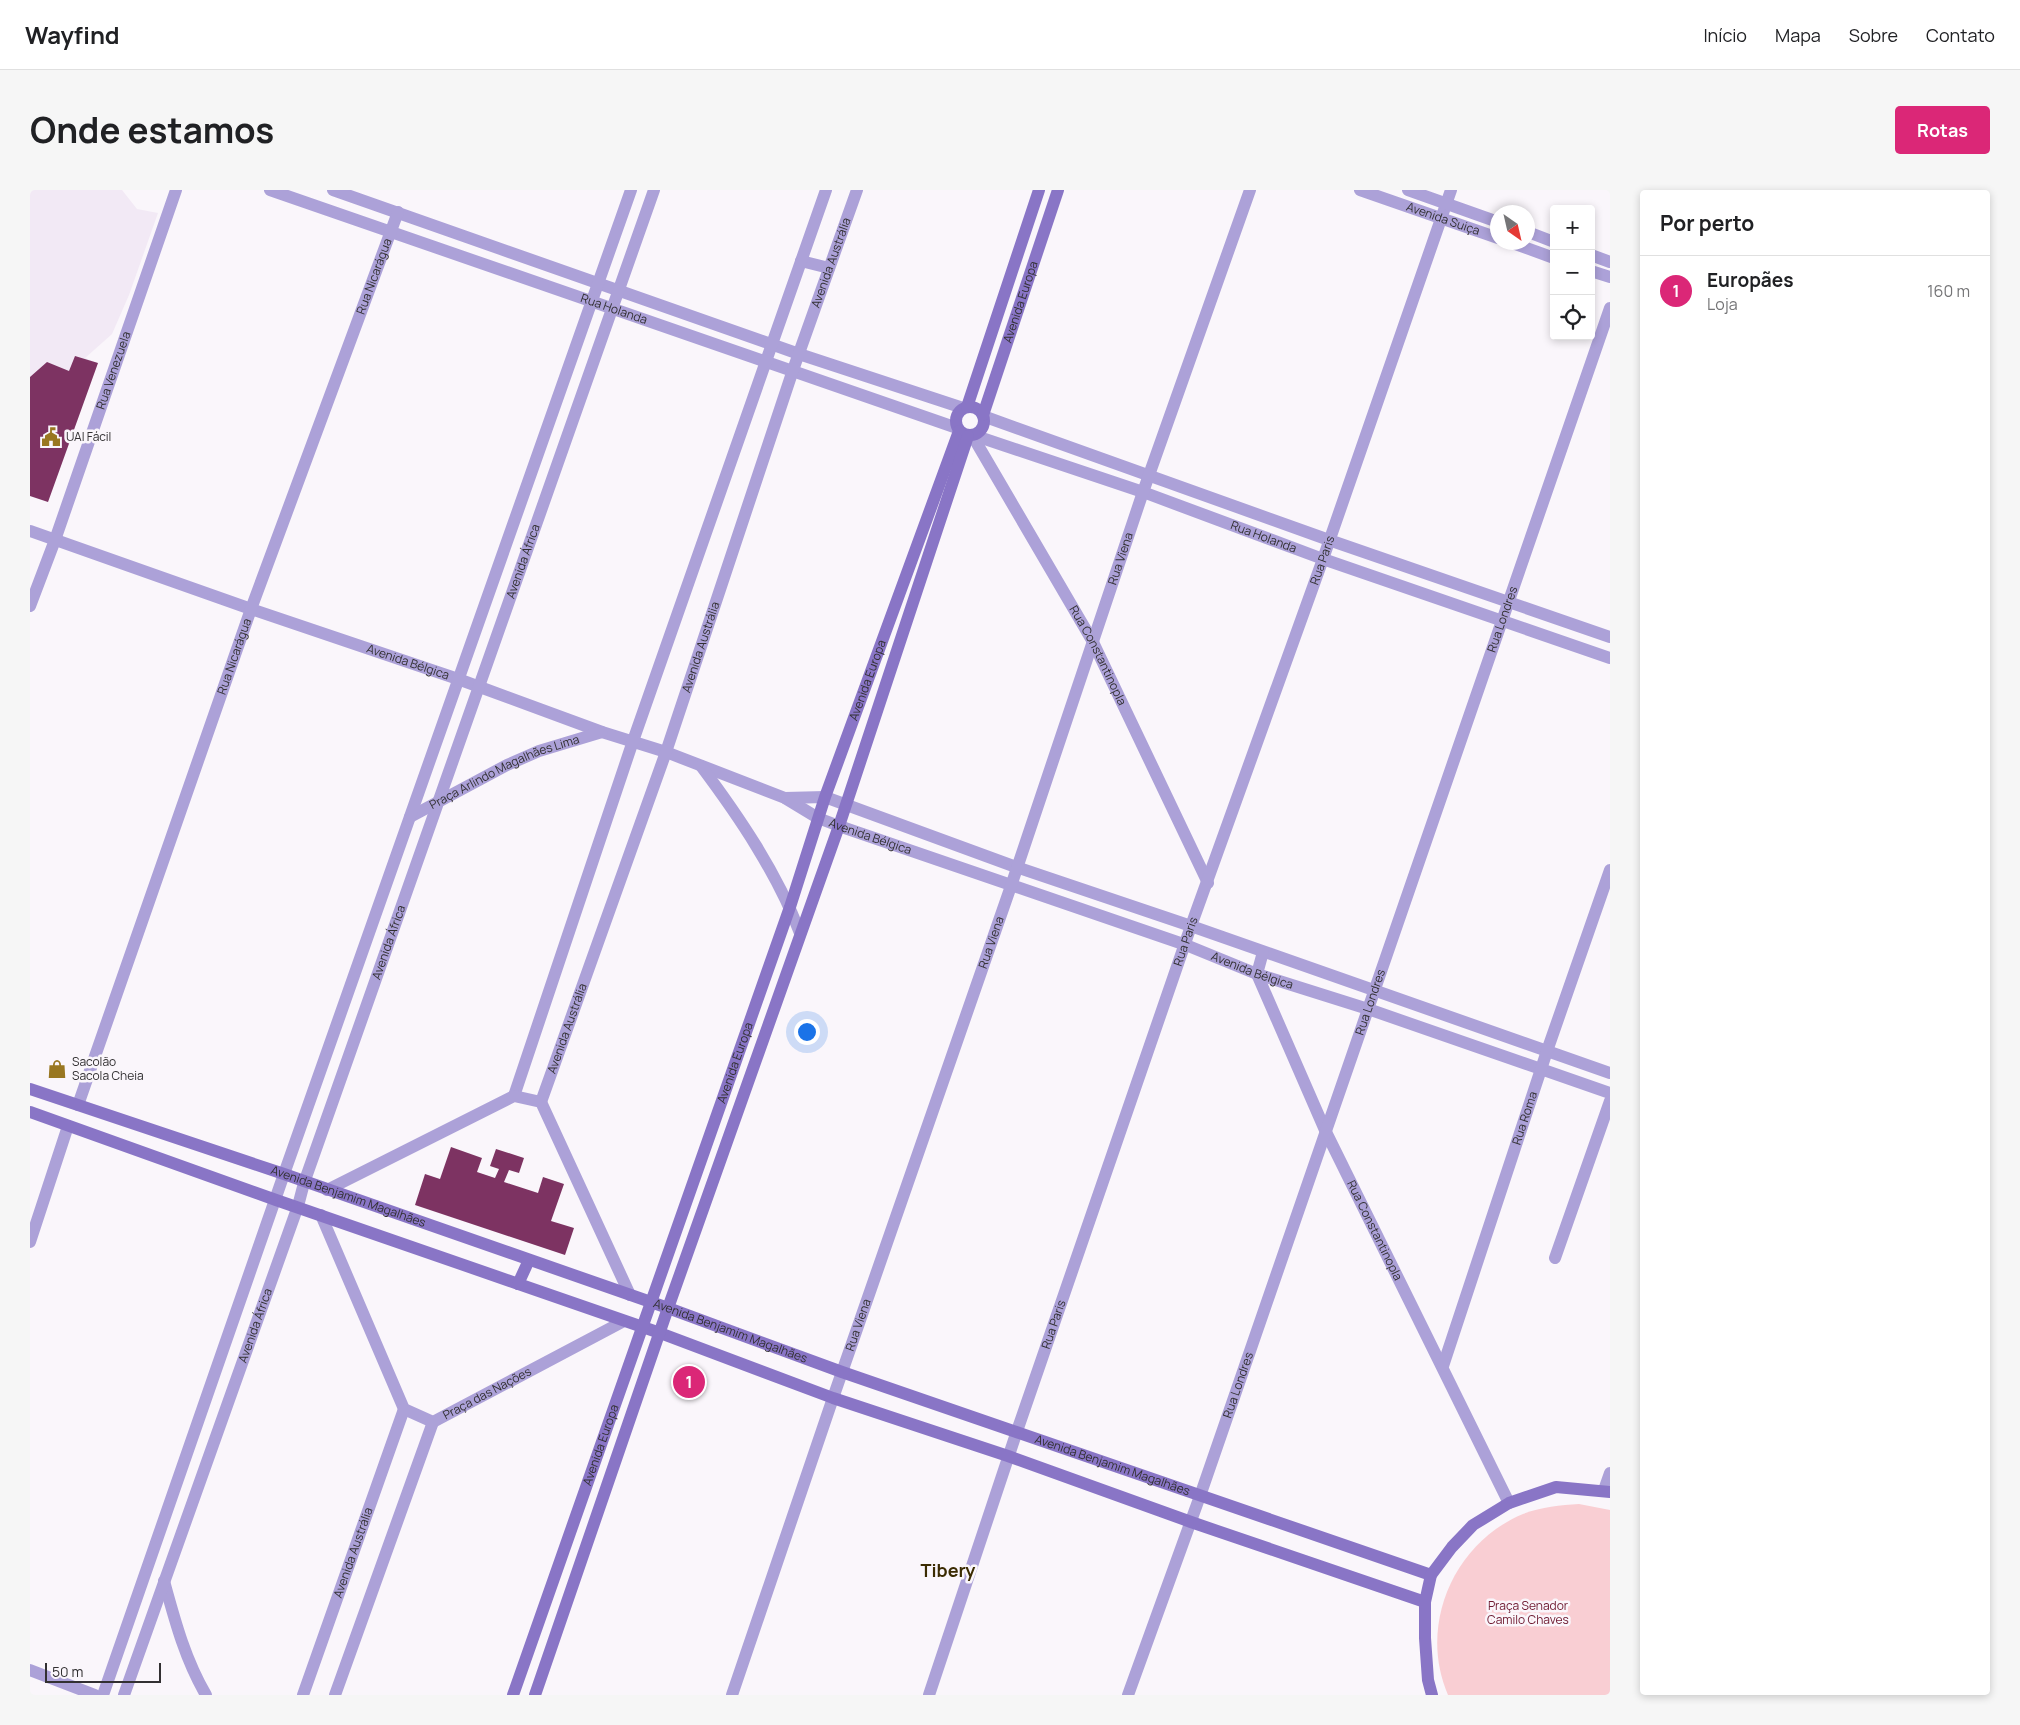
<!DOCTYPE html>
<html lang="pt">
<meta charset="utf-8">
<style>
body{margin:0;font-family:Manrope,sans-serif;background:#f6f6f6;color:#202124}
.controls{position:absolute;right:15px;top:15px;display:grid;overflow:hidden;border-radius:5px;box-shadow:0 2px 8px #0003}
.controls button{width:45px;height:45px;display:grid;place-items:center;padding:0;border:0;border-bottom:1px solid #e0e0e0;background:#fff;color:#202124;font:25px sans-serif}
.compass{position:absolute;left:1460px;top:15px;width:45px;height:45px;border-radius:50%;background:#fff;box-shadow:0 2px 8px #0003;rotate:146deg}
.scale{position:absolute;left:15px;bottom:12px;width:116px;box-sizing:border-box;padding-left:5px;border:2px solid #323032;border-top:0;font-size:14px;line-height:18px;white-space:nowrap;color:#323032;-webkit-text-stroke:4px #faf6fb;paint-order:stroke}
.you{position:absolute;left:776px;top:841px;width:18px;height:18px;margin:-12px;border:4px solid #fff;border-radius:50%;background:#1a73e8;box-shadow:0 0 0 8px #1a73e833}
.badge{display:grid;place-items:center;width:32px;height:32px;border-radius:50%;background:#db2777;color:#fff;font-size:16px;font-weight:700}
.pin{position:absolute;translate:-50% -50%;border:2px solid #fff;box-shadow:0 1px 5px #0006}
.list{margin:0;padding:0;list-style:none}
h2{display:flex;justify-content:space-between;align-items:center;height:65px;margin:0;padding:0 20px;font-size:21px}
h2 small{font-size:16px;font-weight:400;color:#757577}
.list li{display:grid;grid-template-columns:32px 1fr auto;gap:15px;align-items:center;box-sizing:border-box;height:70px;padding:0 20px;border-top:1px solid #e0e0e0}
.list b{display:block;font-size:19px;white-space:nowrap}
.list p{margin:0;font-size:16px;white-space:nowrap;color:#757577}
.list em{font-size:16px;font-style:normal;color:#757577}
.icon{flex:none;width:28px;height:28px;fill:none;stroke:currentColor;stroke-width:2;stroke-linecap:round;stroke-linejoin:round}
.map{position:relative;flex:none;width:1580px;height:1505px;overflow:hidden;border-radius:5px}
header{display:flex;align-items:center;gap:30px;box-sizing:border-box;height:70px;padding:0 25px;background:#fff;border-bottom:1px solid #e0e0e0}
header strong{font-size:24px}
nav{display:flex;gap:28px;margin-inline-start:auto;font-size:18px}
.intro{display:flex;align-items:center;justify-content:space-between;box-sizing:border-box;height:120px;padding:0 30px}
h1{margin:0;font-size:35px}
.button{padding:12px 22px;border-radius:5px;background:#db2777;color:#fff;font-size:18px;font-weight:700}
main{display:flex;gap:30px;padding:0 30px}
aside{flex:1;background:#fff;border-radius:5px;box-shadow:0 2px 8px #0003}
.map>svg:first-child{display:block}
.built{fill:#f2e9f5}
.green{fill:#f9ced3}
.building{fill:#7d3362}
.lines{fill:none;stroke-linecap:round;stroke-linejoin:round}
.minor{stroke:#aca1d8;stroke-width:12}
.tertiary{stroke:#aca1d8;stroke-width:12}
.secondary{stroke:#8975c6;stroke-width:12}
.labels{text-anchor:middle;stroke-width:5;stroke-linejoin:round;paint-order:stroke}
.street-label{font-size:12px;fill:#323032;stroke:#faf6fb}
.poi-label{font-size:12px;fill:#323032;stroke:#faf6fb;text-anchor:start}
.park-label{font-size:12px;fill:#6e1930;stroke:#faf6fb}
.district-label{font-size:18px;font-weight:bold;fill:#3b2b02;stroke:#faf6fb}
</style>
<header>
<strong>Wayfind</strong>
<nav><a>Início</a><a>Mapa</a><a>Sobre</a><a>Contato</a></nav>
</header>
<div class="intro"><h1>Onde estamos</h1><a class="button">Rotas</a></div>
<main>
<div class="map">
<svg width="1580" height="1505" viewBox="0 0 1580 1505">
<rect width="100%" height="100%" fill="#faf6fb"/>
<path class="built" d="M0,0H92L107,19L128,23L99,105L82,144L55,168L68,173L18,312L0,306Z"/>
<path class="green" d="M1549,1314L1580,1320V1505H1418C1388,1436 1423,1353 1493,1324C1511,1317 1530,1315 1549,1314Z"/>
<path class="building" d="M45,166L68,173L18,312L0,306V187L17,172L39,181Z
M421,957L452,968L447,982L465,988L469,979L460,976L466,959L494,968L489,983L479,980L474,992L508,1003L513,987L534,994L521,1031L544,1038L535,1065L385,1015L395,984L410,989Z"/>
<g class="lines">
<g class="minor">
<path id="s1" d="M240,0L927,238"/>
<path d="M303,0L769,164L933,218"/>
<path d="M771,71L799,78"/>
<path d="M953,226L1299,350L1580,447"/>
<path id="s2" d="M942,245L1063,452L1178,693"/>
<path id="s3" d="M943,245L1113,302L1293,369L1580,468"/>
<path id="s4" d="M0,341L221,419L428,489L572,542L636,562L755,608L788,628L809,636L1156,755L1227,784L1338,819L1580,903"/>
<path id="s5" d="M0,416L25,350L146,0"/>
<path d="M671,576C710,628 747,683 770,743"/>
<path d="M755,608L795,607L986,677L1161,736L1580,883"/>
<path id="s6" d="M380,627L477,575L509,561L572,542"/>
<path id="s7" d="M1233,762L1227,784L1295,940L1479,1313"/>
<path d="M484,906L603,551L796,0"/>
<path id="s8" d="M511,912L636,562L763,180L827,0"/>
<path id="s9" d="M48,915L221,419L368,22"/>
<path d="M297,1000L484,906L511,912L600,1105"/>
<path id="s10" d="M291,1025L374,1219L403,1232L594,1131"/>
<path d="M0,1052L38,936"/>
<path d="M1525,1068L1580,911"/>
<path id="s11" d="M1413,1176L1517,861L1580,680"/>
<path d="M1574,1300L1580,1283"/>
<path d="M134,1391C145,1431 155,1469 176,1505"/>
<path d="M0,1480L65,1505"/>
<path d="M73,1505L254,984L601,0"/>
<path id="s12" d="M94,1505L268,1016L274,993L624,0"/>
<path id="s13" d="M273,1505L374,1219"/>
<path d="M305,1505L403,1232"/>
<path id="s14" d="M702,1505L803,1208L981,696L1113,302L1220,0"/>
<path id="s15" d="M899,1505L987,1241L1161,736L1293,369L1421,0"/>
<path id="s16" d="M1098,1505L1170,1306L1580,118"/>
</g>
<g class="tertiary">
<path id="s17" d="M1330,0L1468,48"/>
<path d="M1378,0L1468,32"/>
<path d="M1498,42L1524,52"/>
<path d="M1480,52L1524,68"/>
<path d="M1561,65L1580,72"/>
<path d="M1561,81L1580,87"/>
</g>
<g class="secondary">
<circle cx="940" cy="231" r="14"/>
<path d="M937,217L1009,0"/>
<path id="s18" d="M953,225L1028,0"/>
<path id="s19" d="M0,899L254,984L638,1118L812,1182L1401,1385"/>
<path d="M0,922L246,1010L630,1143L803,1208L978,1266L1161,1332L1395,1412"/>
<path d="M488,1094L499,1070"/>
<path id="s20" d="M483,1505L760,717L795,607L929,241"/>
<path d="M505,1505L638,1118L809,636L938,246"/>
<path d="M1402,1505L1398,1490L1395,1448V1412L1401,1385L1422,1357L1443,1335L1479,1313L1526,1297L1580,1302"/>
</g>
</g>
<defs>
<g id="civic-bare" transform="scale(1.5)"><path d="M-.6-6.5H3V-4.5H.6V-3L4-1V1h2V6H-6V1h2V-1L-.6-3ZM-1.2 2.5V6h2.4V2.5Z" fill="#997721" stroke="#faf6fb" stroke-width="2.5" paint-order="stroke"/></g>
<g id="shop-bare" transform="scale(1.5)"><path d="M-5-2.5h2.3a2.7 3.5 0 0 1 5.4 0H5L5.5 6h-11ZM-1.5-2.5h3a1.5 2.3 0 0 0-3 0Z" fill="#997721" stroke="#faf6fb" stroke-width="2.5" paint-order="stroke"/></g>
</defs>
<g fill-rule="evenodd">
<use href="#civic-bare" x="21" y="247"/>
<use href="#shop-bare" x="27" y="879"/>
</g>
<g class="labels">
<g class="street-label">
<text dy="4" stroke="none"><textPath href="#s17" startOffset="88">Avenida Suiça</textPath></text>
<text dy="4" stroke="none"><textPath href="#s8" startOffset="888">Avenida Austrália</textPath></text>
<text dy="4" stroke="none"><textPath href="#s9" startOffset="880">Rua Nicarágua</textPath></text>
<text dy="4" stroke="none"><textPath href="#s18" startOffset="119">Avenida Europa</textPath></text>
<text dy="4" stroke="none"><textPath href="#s1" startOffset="364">Rua Holanda</textPath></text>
<text dy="4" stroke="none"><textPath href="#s5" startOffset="250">Rua Venezuela</textPath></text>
<text dy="4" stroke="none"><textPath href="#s3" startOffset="308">Rua Holanda</textPath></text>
<text dy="4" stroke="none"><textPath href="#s14" startOffset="1201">Rua Viena</textPath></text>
<text dy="4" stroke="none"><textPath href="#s15" startOffset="1201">Rua Paris</textPath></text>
<text dy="4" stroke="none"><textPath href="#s12" startOffset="1202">Avenida África</textPath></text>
<text dy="4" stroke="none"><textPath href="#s16" startOffset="1139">Rua Londres</textPath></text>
<text dy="4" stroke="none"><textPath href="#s8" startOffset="482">Avenida Austrália</textPath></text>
<text dy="4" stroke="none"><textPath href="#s2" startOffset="254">Rua Constantinopla</textPath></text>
<text dy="4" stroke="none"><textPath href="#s9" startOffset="475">Rua Nicarágua</textPath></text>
<text dy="4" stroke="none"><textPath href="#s4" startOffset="400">Avenida Bélgica</textPath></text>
<text dy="4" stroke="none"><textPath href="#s20" startOffset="1075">Avenida Europa</textPath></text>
<text dy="4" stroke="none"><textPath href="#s6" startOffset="105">Praça Arlindo Magalhães Lima</textPath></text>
<text dy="4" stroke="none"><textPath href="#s4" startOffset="895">Avenida Bélgica</textPath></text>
<text dy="4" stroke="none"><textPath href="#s15" startOffset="796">Rua Paris</textPath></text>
<text dy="4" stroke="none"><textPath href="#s12" startOffset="798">Avenida África</textPath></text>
<text dy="4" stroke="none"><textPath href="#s14" startOffset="796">Rua Viena</textPath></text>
<text dy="4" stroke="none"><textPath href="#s4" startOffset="1300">Avenida Bélgica</textPath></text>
<text dy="4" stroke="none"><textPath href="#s16" startOffset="734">Rua Londres</textPath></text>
<text dy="4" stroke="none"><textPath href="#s8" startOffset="78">Avenida Austrália</textPath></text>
<text dy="4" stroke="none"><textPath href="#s20" startOffset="670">Avenida Europa</textPath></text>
<text dy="4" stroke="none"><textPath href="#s11" startOffset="261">Rua Roma</textPath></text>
<text dy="4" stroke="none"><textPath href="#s19" startOffset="336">Avenida Benjamim Magalhães</textPath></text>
<text dy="4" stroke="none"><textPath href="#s7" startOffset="305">Rua Constantinopla</textPath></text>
<text dy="4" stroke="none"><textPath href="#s15" startOffset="391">Rua Paris</textPath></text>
<text dy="4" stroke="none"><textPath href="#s12" startOffset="392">Avenida África</textPath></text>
<text dy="4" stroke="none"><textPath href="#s14" startOffset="391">Rua Viena</textPath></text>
<text dy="4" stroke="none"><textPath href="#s19" startOffset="741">Avenida Benjamim Magalhães</textPath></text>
<text dy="4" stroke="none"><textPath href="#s16" startOffset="329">Rua Londres</textPath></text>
<text dy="4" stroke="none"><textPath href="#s10" startOffset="304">Praça das Nações</textPath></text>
<text dy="4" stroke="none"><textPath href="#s20" startOffset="265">Avenida Europa</textPath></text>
<text dy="4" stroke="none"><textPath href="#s19" startOffset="1146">Avenida Benjamim Magalhães</textPath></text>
<text dy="4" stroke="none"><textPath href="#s13" startOffset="151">Avenida Austrália</textPath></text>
</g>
<g class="poi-label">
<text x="36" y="251">UAI Fácil</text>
<text x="42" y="876">Sacolão<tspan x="42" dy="14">Sacola Cheia</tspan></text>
</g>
<g class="park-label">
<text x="1498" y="1420">Praça Senador<tspan x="1498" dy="14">Camilo Chaves</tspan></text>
</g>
<g class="district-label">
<text x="918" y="1387">Tibery</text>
</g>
</g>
</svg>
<div class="controls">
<button>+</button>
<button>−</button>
<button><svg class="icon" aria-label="locate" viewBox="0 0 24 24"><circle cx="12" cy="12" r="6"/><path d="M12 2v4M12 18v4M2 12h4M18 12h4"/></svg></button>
</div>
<svg class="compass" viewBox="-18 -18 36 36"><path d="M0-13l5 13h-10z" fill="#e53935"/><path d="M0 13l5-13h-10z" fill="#757577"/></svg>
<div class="scale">50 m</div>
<div class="you"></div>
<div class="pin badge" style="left:659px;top:1192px">1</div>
</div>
<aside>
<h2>Por perto<small></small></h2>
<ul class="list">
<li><span class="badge">1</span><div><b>Europães</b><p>Loja</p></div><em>160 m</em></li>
</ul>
</aside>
</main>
